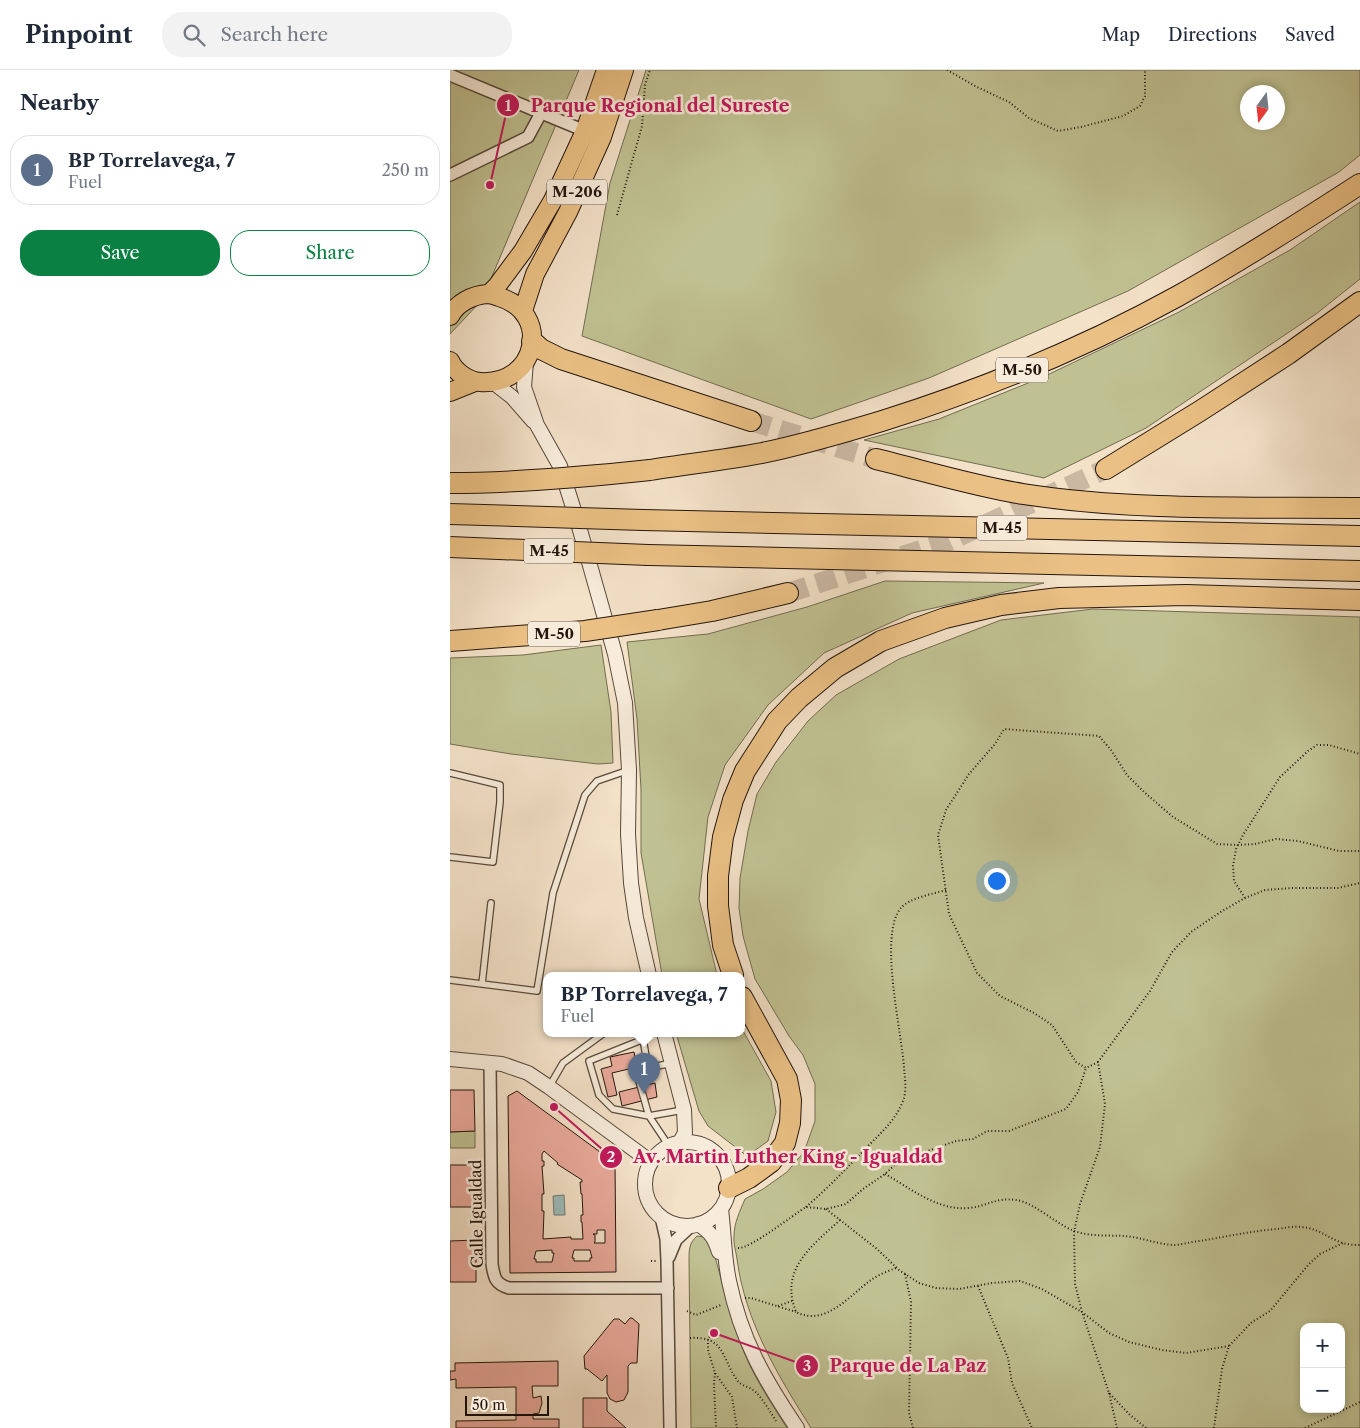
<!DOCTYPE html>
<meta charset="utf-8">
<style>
body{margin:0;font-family:"Libre Caslon Text",serif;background:#f2f2f3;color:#1f2937}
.controls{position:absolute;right:15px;bottom:15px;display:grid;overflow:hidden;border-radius:10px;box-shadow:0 2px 8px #0003}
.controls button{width:45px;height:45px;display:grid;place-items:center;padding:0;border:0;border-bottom:1px solid #e0e1e3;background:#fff;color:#1f2937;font:25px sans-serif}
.compass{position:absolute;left:790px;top:15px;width:45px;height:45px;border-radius:50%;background:#fff;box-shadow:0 2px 8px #0003;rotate:195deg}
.scale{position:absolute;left:15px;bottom:12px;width:84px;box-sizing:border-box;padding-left:5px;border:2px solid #24160d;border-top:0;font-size:14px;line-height:18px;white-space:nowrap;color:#24160d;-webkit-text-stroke:4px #f7ecdb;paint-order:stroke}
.you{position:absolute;left:546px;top:810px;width:18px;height:18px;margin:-12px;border:4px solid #fff;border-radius:50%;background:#1a73e8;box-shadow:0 0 0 8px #1a73e833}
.badge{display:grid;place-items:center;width:32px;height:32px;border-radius:50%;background:#0b8043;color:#fff;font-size:16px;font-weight:700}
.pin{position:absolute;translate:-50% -41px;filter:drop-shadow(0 1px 2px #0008)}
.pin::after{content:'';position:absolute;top:26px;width:18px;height:15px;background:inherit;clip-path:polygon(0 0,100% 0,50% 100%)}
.popup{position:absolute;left:93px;top:902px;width:202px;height:65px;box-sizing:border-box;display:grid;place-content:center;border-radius:10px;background:#fff;filter:drop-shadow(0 1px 4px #0005);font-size:16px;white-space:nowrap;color:#747a83}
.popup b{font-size:19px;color:#1f2937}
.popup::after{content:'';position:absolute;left:50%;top:100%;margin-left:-10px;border:10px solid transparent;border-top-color:#fff}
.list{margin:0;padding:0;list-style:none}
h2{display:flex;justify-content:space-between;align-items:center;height:65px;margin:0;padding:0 20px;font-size:21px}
h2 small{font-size:16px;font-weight:400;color:#747a83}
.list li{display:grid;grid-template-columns:32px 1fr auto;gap:15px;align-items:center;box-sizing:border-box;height:70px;margin:0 10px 10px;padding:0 10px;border:1px solid #e0e1e3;border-radius:20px}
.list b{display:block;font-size:19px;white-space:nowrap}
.list p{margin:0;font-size:16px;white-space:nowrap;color:#747a83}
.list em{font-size:16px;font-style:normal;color:#747a83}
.actions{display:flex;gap:10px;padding:15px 20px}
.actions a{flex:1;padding:11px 0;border:1px solid #0b8043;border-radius:20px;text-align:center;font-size:18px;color:#0b8043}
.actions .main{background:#0b8043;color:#fff}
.icon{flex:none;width:28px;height:28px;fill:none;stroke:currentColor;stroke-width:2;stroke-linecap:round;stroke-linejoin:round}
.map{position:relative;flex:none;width:910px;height:1358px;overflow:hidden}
header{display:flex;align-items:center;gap:30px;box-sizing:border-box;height:70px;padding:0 25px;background:#fff;border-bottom:1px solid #e0e1e3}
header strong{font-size:24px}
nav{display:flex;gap:28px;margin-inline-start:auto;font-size:18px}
.search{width:350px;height:45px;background:#f2f2f3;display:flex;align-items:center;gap:12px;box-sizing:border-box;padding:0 18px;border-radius:20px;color:#747a83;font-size:19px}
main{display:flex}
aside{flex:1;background:#fff}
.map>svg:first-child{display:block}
.green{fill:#c0c192;stroke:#726c50;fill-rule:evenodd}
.water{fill:#9dbcbb;stroke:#6d7a75}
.building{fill:#e9a99b;stroke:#24160d;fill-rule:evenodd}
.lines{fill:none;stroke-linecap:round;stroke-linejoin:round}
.motorway-tunnel{stroke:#cab8a3;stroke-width:20;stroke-dasharray:20 10;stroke-linecap:butt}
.service-casing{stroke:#58493c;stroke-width:8}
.minor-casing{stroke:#58493c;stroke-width:14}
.tertiary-casing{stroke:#58493c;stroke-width:16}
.primary-casing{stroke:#24160d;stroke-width:20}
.motorway-casing{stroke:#24160d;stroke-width:22}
.path{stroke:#24160d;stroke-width:2;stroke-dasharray:1 2.5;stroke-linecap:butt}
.service{stroke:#f7ecdb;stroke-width:5.5}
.minor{stroke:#f7ecdb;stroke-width:11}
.tertiary{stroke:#f7ecdb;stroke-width:14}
.primary{stroke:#eac084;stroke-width:18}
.motorway{stroke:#eac084;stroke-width:20}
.motorway-bridge-casing{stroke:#24160d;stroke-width:22;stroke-linecap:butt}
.motorway-bridge{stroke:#eac084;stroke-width:20}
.labels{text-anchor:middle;stroke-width:5;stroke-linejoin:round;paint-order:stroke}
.shield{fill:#f7ecdb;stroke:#63564b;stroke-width:1}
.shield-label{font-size:15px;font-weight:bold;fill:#24160d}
.street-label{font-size:16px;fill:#24160d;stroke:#f7ecdb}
.leader{fill:none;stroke:#c2185b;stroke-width:2}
.callout-dot{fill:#c2185b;stroke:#f7ecdb;stroke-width:2}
.mark-label{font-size:15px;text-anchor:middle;font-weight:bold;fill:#fff}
.callout-label{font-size:18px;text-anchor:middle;font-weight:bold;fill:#c2185b;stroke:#f7ecdb;stroke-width:5;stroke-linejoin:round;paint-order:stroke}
</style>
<header>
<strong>Pinpoint</strong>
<div class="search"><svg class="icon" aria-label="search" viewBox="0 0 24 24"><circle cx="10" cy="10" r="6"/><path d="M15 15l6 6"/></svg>Search here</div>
<nav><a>Map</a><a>Directions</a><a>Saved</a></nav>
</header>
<main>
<aside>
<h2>Nearby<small></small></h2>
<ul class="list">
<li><span class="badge" style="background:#5c6f8a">1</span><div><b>BP Torrelavega, 7</b><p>Fuel</p></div><em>250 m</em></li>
</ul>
<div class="actions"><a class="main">Save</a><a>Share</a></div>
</aside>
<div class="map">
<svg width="910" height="1358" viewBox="0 0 910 1358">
<rect width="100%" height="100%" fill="#f3e1c8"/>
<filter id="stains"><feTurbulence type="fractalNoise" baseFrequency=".004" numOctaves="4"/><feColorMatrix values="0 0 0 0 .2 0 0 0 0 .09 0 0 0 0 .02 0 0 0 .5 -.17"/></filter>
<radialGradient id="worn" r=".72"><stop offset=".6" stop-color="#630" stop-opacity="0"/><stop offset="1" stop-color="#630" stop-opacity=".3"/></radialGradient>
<path class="green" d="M0,0H129L32,230L0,264Z
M196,0H910V85L889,102L678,221L479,308L361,349L132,266L160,113ZM798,22H828V52H798Z
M910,132V209L866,244L696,358L594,408L414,370L489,349L593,307L729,242L840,180Z
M435,511L594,513L462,543L374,583L318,635L275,695L258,747L249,829L267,905H212L191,783V719L187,649L177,572L258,564L357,537Z
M643,539L910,547V1358H361C328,1306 295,1251 287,1189C286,1181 283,1173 284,1166C284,1153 290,1141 295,1129L313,1119L337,1102L354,1082L365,1051V1014L353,985L339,966L305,909L293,866L289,838L290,808L298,761L307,724L326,692L358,651L386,625L449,589L551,550ZM854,1257H891V1339H854Z
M151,575L161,642L163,693L148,694L61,684L0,674V588L73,585Z
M292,959L321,1011L326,1042L318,1071L297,1086L258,1056L249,1041L226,963H292Z
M25,1061V1078H0V1062Z
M247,1166L254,1167L260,1173L264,1183C275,1222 284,1262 301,1298C312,1319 324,1338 337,1358H241L239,1190C239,1180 239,1173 247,1166Z"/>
<path class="water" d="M114,1125L115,1145H104L103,1126Z"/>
<path class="building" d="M184,982L187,997L162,1003L167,1025L158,1027L151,999L162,996L160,987Z
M205,1013L207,1027L172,1036L169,1022Z
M0,1020H24L25,1061L0,1062Z
M67,1021L165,1093L166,1202L60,1203L58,1026ZM94,1081L108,1093L107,1094L132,1110V1112H130L131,1124H132L133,1145H131V1152H132L133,1169H121V1167L93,1169L94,1141H92V1124H94L92,1096H94V1091H92V1084ZM147,1160H155V1173H144L145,1172V1165L143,1164H147ZM102,1180V1183H104L102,1192H86V1189H84L86,1181ZM124,1180H140L142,1188H140V1191H124V1188H122Z
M0,1095H25V1137H0Z
M26,1170V1212H0V1171Z
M180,1248H182L189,1254L187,1293H181L178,1296V1322L174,1330L166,1332L160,1329L157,1323V1305L152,1311L137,1299H135L134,1286L164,1249H169L175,1254Z
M108,1291V1316H82L83,1328L91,1326L92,1333L89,1343L83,1344V1349H109V1358H6V1351L66,1350V1317L6,1318V1309L0,1310V1301H5V1293Z
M133,1328H157V1341L176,1358H133Z"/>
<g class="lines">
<path class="motorway-tunnel" d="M301,351L426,389
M338,523L499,471L656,399"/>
<g class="service-casing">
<path id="service" d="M0,703L50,715V732L43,792L0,787
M0,910L87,921L103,823L135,725L147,711L179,700
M32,914L41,833
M192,963L198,998L188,1008L199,1046L219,1076
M194,969L139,991L149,1025L163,1039L199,1046L233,1040
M198,998L222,993
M99,1017L113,993L154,963"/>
</g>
<g class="minor-casing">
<path id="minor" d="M0,5L135,61
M0,105L78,67L91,43
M40,993L42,1194C44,1207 45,1214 59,1218H218
M211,1147L216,1169L217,1191L220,1358
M219,1187L226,1170L241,1156"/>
</g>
<g class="tertiary-casing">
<path id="tertiary" d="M76,292L74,317L87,355L110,396L128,453L165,584L175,633L179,700L178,764L181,813L186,848L199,905
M44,313L62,327L83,351
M214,963L234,1040L235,1063L230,1072
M0,989L52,994L78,1003L99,1017L201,1092
M195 1114a42 42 0 1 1 84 0a42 42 0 1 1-84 0Z
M271,1139C274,1163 274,1187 279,1211C291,1269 314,1309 347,1358
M248,1154C261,1162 265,1169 269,1182"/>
</g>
<g class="primary-casing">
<path id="primary" d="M39,224L47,216L73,181L103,130L135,61L156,0
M73,241L85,204L118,142L152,67L174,0
M0,246C7,233 22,225 38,224C41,224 46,226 49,227C102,242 88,316 30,312C18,311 5,302 0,291
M0,322L25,312"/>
</g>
<g class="motorway-casing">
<path id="motorway" d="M82,271L91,279L111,289L301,351
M426,389C475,401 524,416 573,424C684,441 798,437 910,438
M656,399L750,341L838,284L910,232
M200,400C237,394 275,390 312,383C352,375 392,363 432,351C534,319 634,278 728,226C790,191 850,153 910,114
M193,450L910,466
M198,485L910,501
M208,550L262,541L338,523
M283,905L273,875L268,836V806L273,767L283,730L295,701L327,651L349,628L385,598L431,571L495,548L551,535L609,528L736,525L910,530
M279,1118L299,1108L321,1092L335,1073L340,1053L341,1030L337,1009L292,927"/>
</g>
<path class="path" d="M497,0L527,17L559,32L579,48L608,61L631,57L673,46L690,36L695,26V0
M167,145L192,56L195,15L200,0
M795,828L784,811L783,796L786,779L793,765L830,707L858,681L867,675H879L910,684
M648,992L636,998L626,992L602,955L584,943L550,926L527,903L499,844L488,765L496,740L519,704L545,674L554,659L649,666L661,680L677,705L694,722L723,747L767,774L788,775L805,774L826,769L848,771L889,781H910
M168,1090L172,1085
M435,1104C460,1118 488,1141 518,1138C536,1137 545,1127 566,1130C583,1132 605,1153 622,1160C638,1167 657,1165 674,1166C690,1167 706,1174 723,1175C731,1175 740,1172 749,1171C775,1167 801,1161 827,1159C835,1158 843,1156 850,1157C875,1158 882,1176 910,1175
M356,1137C380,1116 399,1096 421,1073C434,1060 446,1049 453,1031C457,1021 455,1008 454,998C452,963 428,864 451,838C459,828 483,824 496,820
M376,1139L427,1179L449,1200L469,1213L486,1218L509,1219L542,1213L570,1211L592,1219L632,1242L659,1263L679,1272L712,1280L736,1283L779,1276
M390,1150C362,1176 329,1199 346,1242C375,1257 399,1226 421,1210C428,1205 438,1201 446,1198
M288,1178C300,1179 343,1145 356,1137L376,1139L396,1134L413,1119L435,1104L449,1091L506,1071L523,1069L537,1061H559L616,1039L628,1022L636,998
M201,1191H206
M455,1204L461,1232L459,1343L463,1358
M528,1216L558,1288L562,1313L582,1358
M295,1228H301L346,1242
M328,1236L342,1231
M237,1241L246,1245L271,1235
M262,1264L258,1269V1280L265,1303L282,1327L287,1358
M240,1268C275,1266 271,1287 287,1310C291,1316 298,1316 303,1320C310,1324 321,1343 326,1351
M265,1303L264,1314L266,1358
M659,1323L667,1358
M696,1358L679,1344L659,1323L632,1242L625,1214L624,1162L630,1134L650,1077L655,1034L648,992L700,921L722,882L741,862L769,843L795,828L815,820L842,818H888L910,813
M764,1358L772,1299L779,1276L802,1252L820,1241L859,1194L870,1184L893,1173
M855,1358L910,1332"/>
<use href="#service" class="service"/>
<use href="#minor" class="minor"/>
<use href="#tertiary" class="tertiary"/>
<use href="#primary" class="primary"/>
<use href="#motorway" class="motorway"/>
<g class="motorway-bridge-casing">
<path id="motorway-bridge" d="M0,413C67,413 134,407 200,400
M0,444L193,450
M0,477L198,485
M0,571L135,561L208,550"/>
</g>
<use href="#motorway-bridge" class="motorway-bridge"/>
</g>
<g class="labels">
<g class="shield">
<rect x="97" y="109.5" width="60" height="25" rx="4"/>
<rect x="546" y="287.5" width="52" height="25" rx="4"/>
<rect x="527" y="445.5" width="50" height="25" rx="4"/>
<rect x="74" y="468.5" width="50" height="25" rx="4"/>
<rect x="78" y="551.5" width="52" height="25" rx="4"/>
</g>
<g class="shield-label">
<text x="127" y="127">M-206</text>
<text x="572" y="305">M-50</text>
<text x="552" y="463">M-45</text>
<text x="99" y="486">M-45</text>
<text x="104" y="569">M-50</text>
</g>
<g class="street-label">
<text transform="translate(26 1144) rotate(-91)" y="6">Calle Igualdad</text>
</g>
</g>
<path class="leader" d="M40 115L58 35M104 1037L161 1087M264 1263L357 1296"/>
<g class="callout-dot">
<circle cx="40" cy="115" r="5"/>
<circle cx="104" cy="1037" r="5"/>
<circle cx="264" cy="1263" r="5"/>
<circle cx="58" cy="35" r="12"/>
<circle cx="161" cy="1087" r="12"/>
<circle cx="357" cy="1296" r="12"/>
</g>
<g class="mark-label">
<text x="58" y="41">1</text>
<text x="161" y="1092">2</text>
<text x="357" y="1301">3</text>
</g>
<g class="callout-label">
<text x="210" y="42">Parque Regional del Sureste</text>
<text x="338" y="1093">Av. Martin Luther King - Igualdad</text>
<text x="458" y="1302">Parque de La Paz</text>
</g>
<rect width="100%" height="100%" filter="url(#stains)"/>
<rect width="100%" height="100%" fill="url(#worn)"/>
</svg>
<div class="controls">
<button>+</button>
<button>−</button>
</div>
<svg class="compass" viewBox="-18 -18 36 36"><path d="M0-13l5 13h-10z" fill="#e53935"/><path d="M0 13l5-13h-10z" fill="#747a83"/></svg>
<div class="scale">50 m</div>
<div class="you"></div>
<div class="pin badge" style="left:194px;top:1024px;background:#5c6f8a">1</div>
<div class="popup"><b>BP Torrelavega, 7</b>Fuel</div>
</div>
</main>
